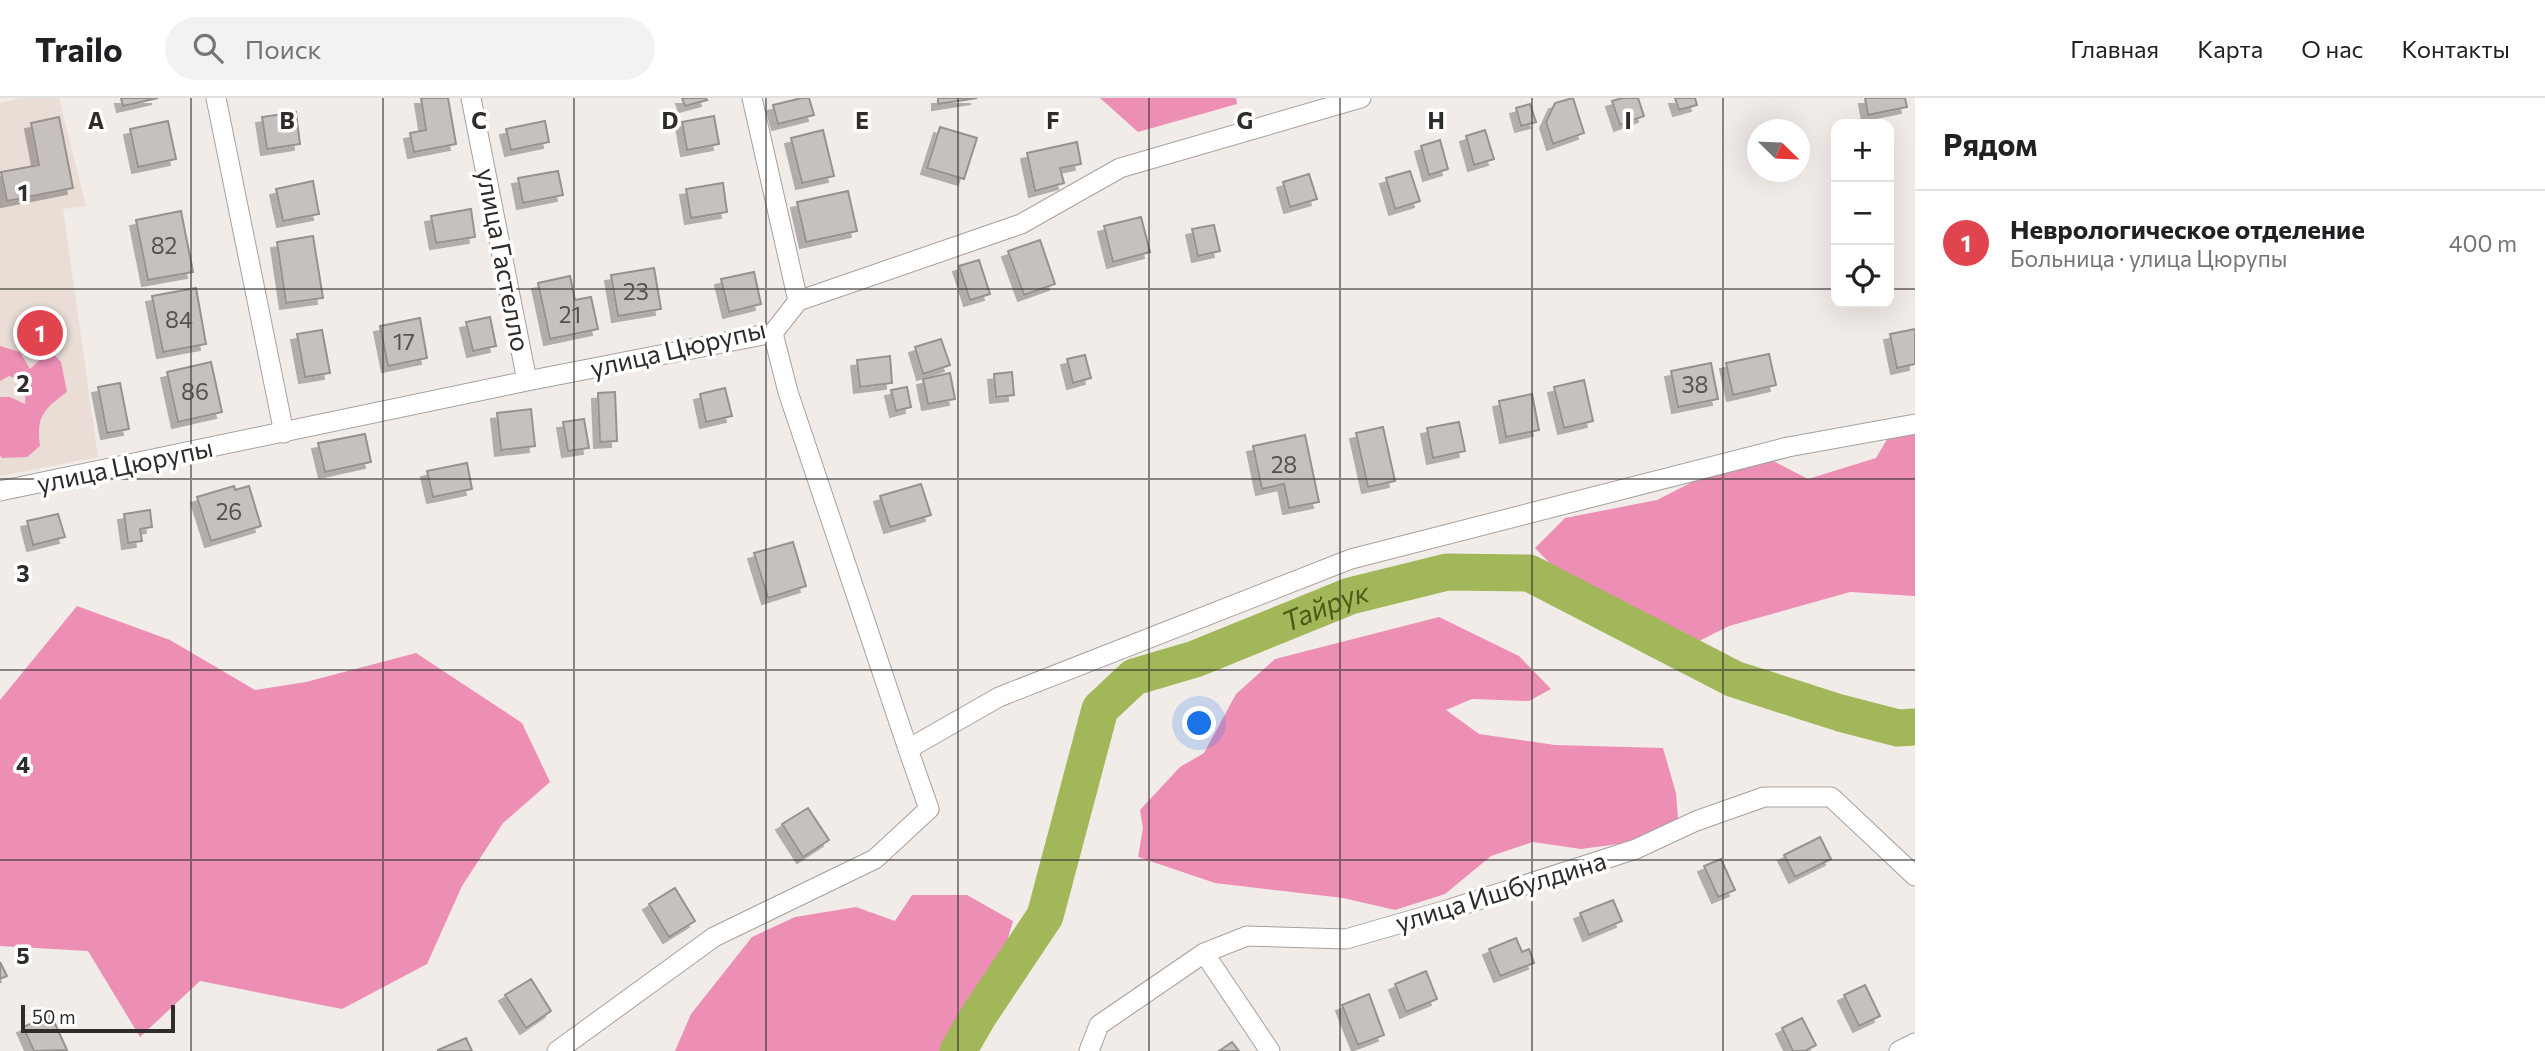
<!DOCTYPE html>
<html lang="ru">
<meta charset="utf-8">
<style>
body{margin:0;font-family:Commissioner,sans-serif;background:#f2f2f2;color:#202124}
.controls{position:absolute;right:21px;top:21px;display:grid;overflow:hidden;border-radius:14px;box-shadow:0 7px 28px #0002}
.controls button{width:63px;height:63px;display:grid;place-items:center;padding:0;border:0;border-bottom:2px solid #e0e0e0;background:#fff;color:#202124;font:35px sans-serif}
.compass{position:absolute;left:1747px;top:21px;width:63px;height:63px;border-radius:50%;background:#fff;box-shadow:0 7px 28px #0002;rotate:113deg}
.scale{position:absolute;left:21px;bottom:18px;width:154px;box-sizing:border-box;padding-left:7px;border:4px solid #2f2d2b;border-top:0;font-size:19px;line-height:24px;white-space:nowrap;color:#2f2d2b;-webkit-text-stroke:5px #fff;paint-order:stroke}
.you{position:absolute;left:1200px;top:626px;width:24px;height:24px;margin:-18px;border:5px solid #fff;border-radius:50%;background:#1a73e8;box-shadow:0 0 0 10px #1a73e833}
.badge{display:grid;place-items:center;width:46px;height:46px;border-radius:50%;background:#3072df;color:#fff;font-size:23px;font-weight:700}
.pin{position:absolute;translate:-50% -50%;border:4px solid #fff;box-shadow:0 2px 7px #0006}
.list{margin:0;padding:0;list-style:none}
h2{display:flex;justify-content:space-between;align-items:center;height:91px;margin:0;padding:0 28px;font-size:30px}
h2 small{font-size:23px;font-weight:400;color:#757577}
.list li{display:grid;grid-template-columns:46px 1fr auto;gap:21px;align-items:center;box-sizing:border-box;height:105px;padding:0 28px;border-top:2px solid #e0e0e0}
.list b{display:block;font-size:26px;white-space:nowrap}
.list p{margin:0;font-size:23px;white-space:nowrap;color:#757577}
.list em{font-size:23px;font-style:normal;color:#757577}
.icon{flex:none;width:38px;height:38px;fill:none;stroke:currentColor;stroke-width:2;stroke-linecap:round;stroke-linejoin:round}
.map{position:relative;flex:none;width:1915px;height:953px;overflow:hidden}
header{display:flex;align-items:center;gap:42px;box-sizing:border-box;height:98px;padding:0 35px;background:#fff;border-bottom:2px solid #e0e0e0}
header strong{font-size:33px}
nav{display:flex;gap:38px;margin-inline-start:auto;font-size:24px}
.search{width:490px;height:63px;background:#f2f2f2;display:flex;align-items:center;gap:18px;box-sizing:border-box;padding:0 24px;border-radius:38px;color:#757577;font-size:26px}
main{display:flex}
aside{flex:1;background:#fff}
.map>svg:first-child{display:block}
.built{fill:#e9ddd6}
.forest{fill:#ed8fb5}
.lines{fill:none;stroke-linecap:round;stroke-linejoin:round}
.river{stroke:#a2b759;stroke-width:37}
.building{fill:#c6c0bf;stroke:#979190;stroke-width:2;filter:url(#shadow)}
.minor-casing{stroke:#a6a19e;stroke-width:21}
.minor{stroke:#fff;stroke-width:19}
.grid{fill:none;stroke:#2f2d2b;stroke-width:2;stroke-opacity:0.55}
.labels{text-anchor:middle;stroke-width:7;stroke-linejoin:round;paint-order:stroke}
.number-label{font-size:23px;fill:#555250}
.street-label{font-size:26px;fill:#2f2d2b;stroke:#fff}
.water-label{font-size:28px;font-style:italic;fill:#4d5a17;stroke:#fff}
.grid-label{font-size:23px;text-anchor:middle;font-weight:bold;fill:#2f2d2b;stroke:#fff;stroke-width:7;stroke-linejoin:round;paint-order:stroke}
</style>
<header>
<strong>Trailo</strong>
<div class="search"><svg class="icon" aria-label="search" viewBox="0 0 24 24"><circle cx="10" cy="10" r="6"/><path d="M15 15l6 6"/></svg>Поиск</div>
<nav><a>Главная</a><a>Карта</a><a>О нас</a><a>Контакты</a></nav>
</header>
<main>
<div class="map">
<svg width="1915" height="953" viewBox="0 0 1915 953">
<defs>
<filter id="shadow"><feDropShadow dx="-6" dy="6" stdDeviation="0" flood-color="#0004"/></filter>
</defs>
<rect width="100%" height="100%" fill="#f2ece9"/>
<path class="built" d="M21,0H59L86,108L63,111L98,359L0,378V5Z"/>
<path class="forest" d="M1100,0H1236L1237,6L1138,34Z
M0,248L20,254L30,271L50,252L61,264L67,294C44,311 36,318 40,348L27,359L2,360L0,357V299H10L25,306L26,283L9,278L0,283Z
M1915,317V498L1850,494L1729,528L1693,546L1570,486L1535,450L1565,420L1657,402L1718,371L1758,355L1808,381L1876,360L1898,323Z
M77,508L170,542L255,592L306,584L416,555L522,625L550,684L503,725L462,788L427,866L342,911L200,883L140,939L88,853L0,848V602Z
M1439,519L1519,558L1551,591L1529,603L1472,601L1446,612L1479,636L1555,647L1663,650L1676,695L1678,721L1649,742L1581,751L1533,744L1491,758L1445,796L1395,812L1343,800L1215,785L1138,759L1143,730L1140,712L1180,669L1204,655L1236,596L1275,561Z
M912,797H967L1013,823L998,874L947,953H675L691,916L752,839L795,819L856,809L895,823Z"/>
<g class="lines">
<path class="river" id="s1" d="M958,953L979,917L1045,818L1100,611L1134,579L1195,561L1350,498L1447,474L1529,475L1734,581L1840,615L1898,630L1915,629"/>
</g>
<path class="building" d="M121,0H158L123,8Z
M421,0H448L456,46L414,54L410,35L426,32Z
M682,0H706L707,2L685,8Z
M802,0H809L814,17L778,26L773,7Z
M938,0H977L938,6Z
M1573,0L1584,35L1553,46L1546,24L1555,5Z
M1622,0H1638L1644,18L1620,27L1612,3Z
M1675,0H1695L1697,7L1679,12Z
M1865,0H1905L1907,9L1868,17Z
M1530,6L1536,24L1521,28L1516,10Z
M296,14L300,46L267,51L262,19Z
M714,18L719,46L687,52L682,24Z
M59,19L73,90L7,103L1,74L39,67L31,25Z
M168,23L176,61L138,69L130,31Z
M545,23L549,44L511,52L506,31Z
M940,29L977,40L964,81L927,70Z
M823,32L834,78L802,85L791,40Z
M1485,32L1494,61L1474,67L1466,38Z
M1440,42L1448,71L1429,77L1421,48Z
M1077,44L1081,66L1060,70L1064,85L1035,93L1027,55Z
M558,73L563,97L523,105L518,80Z
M1410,73L1420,103L1395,111L1386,80Z
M1309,76L1317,101L1290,109L1283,84Z
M313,83L319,116L283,123L276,91Z
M723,85L727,114L691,120L686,91Z
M848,93L857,133L806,144L797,104Z
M471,111L475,139L436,145L431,118Z
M181,113L193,174L148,182L136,122Z
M1141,119L1150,154L1113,164L1104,128Z
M1214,127L1220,153L1198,158L1192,131Z
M313,138L323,200L286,205L277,144Z
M1040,142L1055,186L1024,197L1008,153Z
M979,162L990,196L970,202L959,168Z
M654,170L661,211L618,218L611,177Z
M754,174L761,206L729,214L721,181Z
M570,178L575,202L591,199L598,231L550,241L538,185Z
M196,190L206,246L163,254L152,198Z
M490,219L496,248L473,253L466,224Z
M420,220L427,260L388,268L380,228Z
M1915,231V266L1897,270L1890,236Z
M322,232L330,275L305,279L297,236Z
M941,241L950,267L923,276L915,249Z
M1769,256L1776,287L1733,297L1726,265Z
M1085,257L1091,280L1073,285L1067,261Z
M890,258L892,285L860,289L857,262Z
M211,264L222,314L178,324L167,274Z
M1711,265L1718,301L1678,309L1671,273Z
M1012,274L1014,297L996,299L994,276Z
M950,275L955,301L928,306L923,281Z
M1584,282L1593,323L1564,330L1554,289Z
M120,285L129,331L107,335L98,289Z
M907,289L911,309L896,313L891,292Z
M725,290L732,318L706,324L700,296Z
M615,294L617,343L600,344L598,295Z
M1532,296L1539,332L1506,339L1499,303Z
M531,311L535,348L501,352L497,315Z
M584,321L589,350L568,353L563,324Z
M1459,324L1465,353L1433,360L1427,330Z
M1383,329L1395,383L1368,389L1356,335Z
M365,336L371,364L325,374L318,345Z
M1305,337L1319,404L1289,410L1284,386L1262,391L1253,348Z
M467,365L472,391L433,399L427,373Z
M921,386L931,417L890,429L880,398Z
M234,388L235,392L249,388L261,428L211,443L197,399Z
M150,412L152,429L140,431L142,443L128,445L124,416Z
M58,416L65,439L33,447L27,423Z
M793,444L806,488L768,500L754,455Z
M808,710L829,742L803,759L782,726Z
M1820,739L1831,761L1795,779L1784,757Z
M1721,761L1735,792L1718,799L1704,768Z
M675,790L695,823L669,839L649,806Z
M1613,802L1622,823L1589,837L1580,815Z
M1516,840L1522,854L1529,851L1534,865L1500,878L1489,851Z
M0,864L7,878L0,881Z
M1426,873L1437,901L1406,914L1395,886Z
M531,881L551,913L526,930L505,897Z
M1865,887L1880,918L1859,928L1844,897Z
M1369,896L1384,937L1358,947L1342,907Z
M51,917L67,952L34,953L23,929Z
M1802,920L1816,947L1805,953H1793L1782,930Z
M466,940L472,953H438V952Z
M1232,944L1239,953H1219Z"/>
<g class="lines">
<g class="minor-casing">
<path id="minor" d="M216,0L284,335
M471,0L527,283
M752,0L798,203
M773,235L788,294L908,651
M0,393L527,283L773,235L798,203L1021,126L1120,70L1361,0
M1204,855L1270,953
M557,953L714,839L875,761L929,711L908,651L999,599L1351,461L1788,349L1915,326
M1089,953L1099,927L1204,855L1247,838L1346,841L1450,811L1636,751L1696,723L1764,699H1831L1915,778
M1899,953L1915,945"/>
</g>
<use href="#minor" class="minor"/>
</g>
<path class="grid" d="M191,0V953M383,0V953M574,0V953M766,0V953M958,0V953M1149,0V953M1340,0V953M1532,0V953M1723,0V953M0,191H1836M1889,191H1915M0,381H1915M0,572H1915M0,762H1915"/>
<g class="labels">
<g class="number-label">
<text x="164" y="156">82</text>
<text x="636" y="202">23</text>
<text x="570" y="225">21</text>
<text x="179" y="230">84</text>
<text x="404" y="252">17</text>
<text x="1695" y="295">38</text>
<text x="195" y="302">86</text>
<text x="1284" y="375">28</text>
<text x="229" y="422">26</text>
</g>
<g class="street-label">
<text transform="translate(503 162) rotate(79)" y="9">улица Гастелло</text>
<text transform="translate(678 251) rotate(-13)" y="9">улица Цюрупы</text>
<text transform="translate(125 368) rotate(-12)" y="9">улица Цюрупы</text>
<text transform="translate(1501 794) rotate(-17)" y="9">улица Ишбулдина</text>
</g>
<g class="water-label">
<text dy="10" stroke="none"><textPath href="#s1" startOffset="626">Тайрук</textPath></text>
</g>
</g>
<g class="grid-label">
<text x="96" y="31">A</text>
<text x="287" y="31">B</text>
<text x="479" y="31">C</text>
<text x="670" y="31">D</text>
<text x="862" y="31">E</text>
<text x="1053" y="31">F</text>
<text x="1245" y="31">G</text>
<text x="1436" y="31">H</text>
<text x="1628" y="31">I</text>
<text x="23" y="103">1</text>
<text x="23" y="294">2</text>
<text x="23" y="484">3</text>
<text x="23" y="675">4</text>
<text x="23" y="866">5</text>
</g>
</svg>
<div class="controls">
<button>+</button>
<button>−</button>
<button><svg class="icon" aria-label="locate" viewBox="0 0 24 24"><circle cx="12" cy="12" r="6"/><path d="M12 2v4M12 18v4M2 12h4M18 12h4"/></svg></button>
</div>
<svg class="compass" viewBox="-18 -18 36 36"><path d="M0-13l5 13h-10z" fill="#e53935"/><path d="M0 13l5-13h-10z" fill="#757577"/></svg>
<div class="scale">50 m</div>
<div class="you"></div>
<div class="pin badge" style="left:40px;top:235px;background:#e0444e">1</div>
</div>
<aside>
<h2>Рядом<small></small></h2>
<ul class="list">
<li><span class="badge" style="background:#e0444e">1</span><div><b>Неврологическое отделение</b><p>Больница · улица Цюрупы</p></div><em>400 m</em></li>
</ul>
</aside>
</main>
